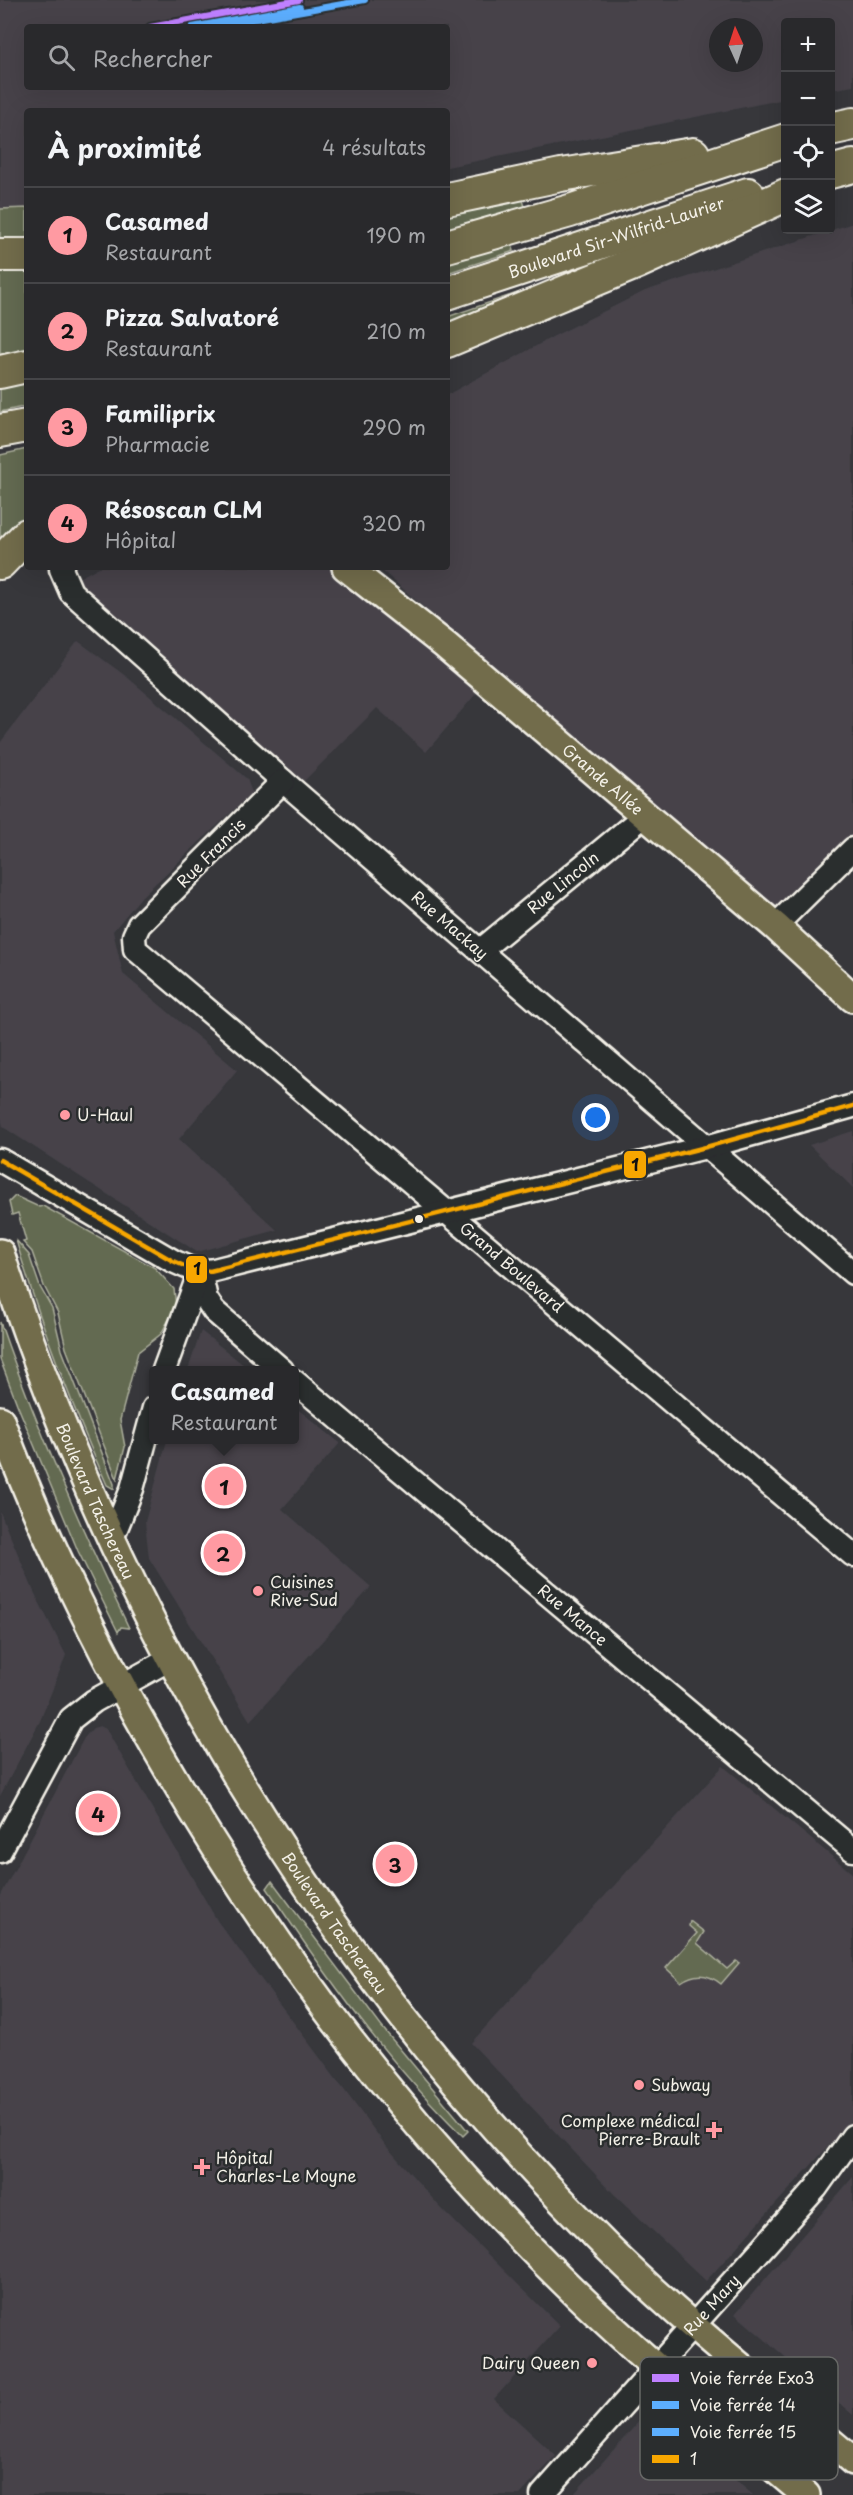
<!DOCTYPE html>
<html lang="fr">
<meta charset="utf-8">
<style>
body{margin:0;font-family:"Playpen Sans",sans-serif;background:#313134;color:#f1f3f6}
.controls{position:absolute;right:18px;top:18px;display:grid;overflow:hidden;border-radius:6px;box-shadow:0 6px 24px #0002}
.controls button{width:54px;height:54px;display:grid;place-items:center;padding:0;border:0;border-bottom:2px solid #454548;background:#29292c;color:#f1f3f6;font:30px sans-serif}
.compass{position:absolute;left:709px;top:18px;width:54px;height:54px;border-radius:50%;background:#29292c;box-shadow:0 6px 24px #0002;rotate:357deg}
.you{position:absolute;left:596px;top:1118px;width:21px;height:21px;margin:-15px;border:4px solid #fff;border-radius:50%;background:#1a73e8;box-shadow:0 0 0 9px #1a73e833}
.badge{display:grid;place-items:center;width:39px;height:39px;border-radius:50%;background:#ff9aa2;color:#111;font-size:20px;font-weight:700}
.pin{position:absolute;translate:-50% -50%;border:3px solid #fff;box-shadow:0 2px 6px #0006}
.popup{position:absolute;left:149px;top:1366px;width:150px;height:78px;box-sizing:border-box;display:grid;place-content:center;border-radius:6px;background:#29292c;filter:drop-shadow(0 2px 4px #0005);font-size:20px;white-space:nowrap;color:#a5a6a9}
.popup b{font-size:22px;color:#f1f3f6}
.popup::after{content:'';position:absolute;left:50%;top:100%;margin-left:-12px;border:12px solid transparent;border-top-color:#29292c}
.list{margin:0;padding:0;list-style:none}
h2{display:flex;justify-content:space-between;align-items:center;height:78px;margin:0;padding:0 24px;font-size:26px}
h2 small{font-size:20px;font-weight:400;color:#a5a6a9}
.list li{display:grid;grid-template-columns:39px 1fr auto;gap:18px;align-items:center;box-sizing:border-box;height:96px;padding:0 24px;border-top:2px solid #454548}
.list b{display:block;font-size:22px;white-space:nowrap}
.list p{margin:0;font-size:20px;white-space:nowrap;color:#a5a6a9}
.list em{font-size:20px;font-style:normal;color:#a5a6a9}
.icon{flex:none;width:33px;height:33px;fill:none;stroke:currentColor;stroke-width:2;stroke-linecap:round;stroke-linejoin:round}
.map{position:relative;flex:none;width:853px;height:2495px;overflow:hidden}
.search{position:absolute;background:#29292c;box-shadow:0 6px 24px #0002;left:24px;top:24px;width:426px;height:66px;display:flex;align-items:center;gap:15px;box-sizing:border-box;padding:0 21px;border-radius:6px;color:#a5a6a9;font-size:22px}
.panel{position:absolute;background:#29292c;box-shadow:0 6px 24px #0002;left:24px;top:108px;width:426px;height:462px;border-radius:6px}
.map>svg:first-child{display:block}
.built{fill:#46434a;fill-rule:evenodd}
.green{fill:#636b51;stroke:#acae9c;stroke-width:1.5}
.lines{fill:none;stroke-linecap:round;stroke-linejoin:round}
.minor-casing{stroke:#f4f1e8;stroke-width:27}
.major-casing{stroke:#f4f1e8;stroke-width:32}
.highway-casing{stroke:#f4f1e8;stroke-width:36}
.minor{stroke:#2a2d2e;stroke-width:22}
.major{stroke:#726c4b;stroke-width:27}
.highway{stroke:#726c4b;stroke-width:32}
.bus-1-casing{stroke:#2a2d2e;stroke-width:9}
.bus-1{stroke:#f7a600;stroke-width:4.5}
.rail-1-casing{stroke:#2a2d2e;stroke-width:10}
.rail-2-casing{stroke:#2a2d2e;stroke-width:10}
.rail-3-casing{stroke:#2a2d2e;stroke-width:10}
.rail-1{stroke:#bf80ff;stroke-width:6}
.rail-2{stroke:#5caefe;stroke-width:6}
.rail-3{stroke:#5caefe;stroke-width:6}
.poi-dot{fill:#ff9aa2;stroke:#2a2d2e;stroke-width:2}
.bus-dot{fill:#f4f1e8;stroke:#2a2d2e;stroke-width:2}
.labels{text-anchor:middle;stroke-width:5;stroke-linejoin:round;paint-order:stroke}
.street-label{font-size:16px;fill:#f4f1e8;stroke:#2a2d2e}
.poi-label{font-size:16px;fill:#f4f1e8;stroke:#2a2d2e;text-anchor:start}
.key{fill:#2a2d2e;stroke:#676866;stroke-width:1.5}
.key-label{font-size:16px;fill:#f4f1e8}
.line-badge{stroke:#2a2d2e;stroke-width:2}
.pale-badge-label{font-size:16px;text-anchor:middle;font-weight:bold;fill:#111}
</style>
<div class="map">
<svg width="853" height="2495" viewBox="0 0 853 2495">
<rect width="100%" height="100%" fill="#37373b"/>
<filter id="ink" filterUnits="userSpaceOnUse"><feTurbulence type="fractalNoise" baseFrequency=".0167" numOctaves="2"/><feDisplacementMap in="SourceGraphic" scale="12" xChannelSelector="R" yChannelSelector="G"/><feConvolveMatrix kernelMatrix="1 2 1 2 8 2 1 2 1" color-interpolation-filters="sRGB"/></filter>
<g filter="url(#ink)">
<path class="built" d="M0,0H853V86L831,90L830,22H786L785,99L447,167V111H27V208L0,209ZM27,27H447V87H27ZM718,27H754V63H718Z
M853,223V837L773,914L378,567H447V395L554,336L645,291Z
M99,567H328L487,681L426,752L377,708L301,784L75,580Z
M78,641L127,677L247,779L252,793L142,896L113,931L123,974L237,1070L179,1139L277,1230L197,1252L3,1127L0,1112V743Z
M853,1131V1188L809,1145Z
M201,1331L250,1370H188Z
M295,1407L340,1443L282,1509L371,1587L250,1721L149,1558L145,1522L167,1440H294Z
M0,1512L35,1594L66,1655L40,1721L0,1796Z
M100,1726L106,1729L218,1922L387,2147L440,2207L560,2326L494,2399L556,2456L520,2495H0V1897L84,1738L93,1728Z
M723,1766L853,1874V2119L706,2281L613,2193L471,2043Z
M853,2177V2415L735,2314Z
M651,2408L753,2495H573Z"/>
<path class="green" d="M522,196L525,207L447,229V210Z
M27,208V239H0V209Z
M511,240L514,251L447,273V258Z
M631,254L447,332V317Z
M27,266V349L0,355V267Z
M27,380V406L0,412V386Z
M27,449V523L0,551V455Z
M15,1196L39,1207L43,1206L155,1268L174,1289L176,1306L161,1334L138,1352L120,1420L125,1447L117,1479L66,1348L58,1313L44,1286L32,1252L23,1242L26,1241L18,1213L12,1215L9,1202Z
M16,1240L29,1255L40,1287L52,1308L62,1350L114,1484V1489L107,1485C72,1406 40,1323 16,1240Z
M0,1322C36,1427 81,1528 129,1628L121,1627L118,1632L78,1551L17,1404L0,1359Z
M272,1881L381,2026L468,2131L463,2136C387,2062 326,1976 267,1888Z
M690,1921L704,1932L697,1943L727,1969L736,1961L739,1963L721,1984C708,1973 695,1972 681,1982L666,1968L697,1933L689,1926Z"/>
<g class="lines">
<g class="minor-casing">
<g id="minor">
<path id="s1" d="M62,567L61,569L71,592L283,781L853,1273"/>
<path id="s2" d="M283,781L139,925L134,936L135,949L853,1555"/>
<path d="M775,926L853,849"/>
<path id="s3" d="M481,950L645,815"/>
<path d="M0,1160L173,1261L191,1269L210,1271L706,1147L853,1106"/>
<path d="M200,1271L206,1299L214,1311L282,1370"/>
<path d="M164,1370L200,1271"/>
<path id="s4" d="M294,1381L853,1850"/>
<path d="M111,1541L132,1489L154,1408"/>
<path d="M0,1851L71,1719L94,1701L170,1659"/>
<path id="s5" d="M542,2495L816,2188L853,2136"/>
</g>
</g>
<g class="major-casing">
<g id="major">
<path id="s6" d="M346,567L445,645L775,926L853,998"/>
<path id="s7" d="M0,1253C122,1632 326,1968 608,2248C685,2324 771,2391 853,2461"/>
<path d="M0,1420C36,1520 84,1617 135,1711C249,1917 383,2101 550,2268C631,2349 719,2422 806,2495"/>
</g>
</g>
<g class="highway-casing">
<g id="highway">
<path d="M830,129L853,124"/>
<path d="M830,172L853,166"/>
<path d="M447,199L561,175L693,154"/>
<path d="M447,246L570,211L786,140"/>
<path d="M0,255H27"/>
<path id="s8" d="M447,293L748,194"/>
<path d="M447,341L638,262L786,195"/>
<path d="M0,372L27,366"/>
<path d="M0,431L27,426"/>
<path d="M0,563L27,535"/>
</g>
</g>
<use href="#minor" class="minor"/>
<use href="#major" class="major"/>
<use href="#highway" class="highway"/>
<g class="bus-1-casing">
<path id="bus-1" d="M0,1160L173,1261L191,1269L210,1271L706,1147L853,1106"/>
</g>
<use href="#bus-1" class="bus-1"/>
<g class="rail-1-casing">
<path id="rail-1" d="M150,27L299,0"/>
</g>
<g class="rail-2-casing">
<path id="rail-2" d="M211,27L365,0"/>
</g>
<g class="rail-3-casing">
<path id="rail-3" d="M192,27L300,7"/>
</g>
<use href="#rail-1" class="rail-1"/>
<use href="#rail-2" class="rail-2"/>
<use href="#rail-3" class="rail-3"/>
</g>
</g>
<g class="poi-dot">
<circle cx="65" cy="1115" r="6"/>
<circle cx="258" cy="1591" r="6"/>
<circle cx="639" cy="2085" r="6"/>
<path d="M711 2121h6v6h6v6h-6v6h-6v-6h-6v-6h6z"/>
<path d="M199 2158h6v6h6v6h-6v6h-6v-6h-6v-6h6z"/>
<circle cx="592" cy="2363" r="6"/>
</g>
<circle class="bus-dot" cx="419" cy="1219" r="5"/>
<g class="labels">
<g class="street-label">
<text dy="6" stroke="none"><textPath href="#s8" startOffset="178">Boulevard Sir-Wilfrid-Laurier</textPath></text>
<text dy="6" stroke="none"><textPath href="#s6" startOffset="333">Grande Allée</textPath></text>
<text transform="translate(211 853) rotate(-45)" y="6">Rue Francis</text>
<text dy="6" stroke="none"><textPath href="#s3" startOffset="106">Rue Lincoln</textPath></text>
<text dy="6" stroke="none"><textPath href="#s1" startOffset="532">Rue Mackay</textPath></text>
<text dy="6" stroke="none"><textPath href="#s2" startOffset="722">Grand Boulevard</textPath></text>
<text dy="6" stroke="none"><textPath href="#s7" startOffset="266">Boulevard Taschereau</textPath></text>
<text dy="6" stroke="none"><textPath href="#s4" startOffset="364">Rue Mance</textPath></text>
<text dy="6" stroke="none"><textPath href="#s7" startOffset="752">Boulevard Taschereau</textPath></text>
<text dy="6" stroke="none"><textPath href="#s5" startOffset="255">Rue Mary</textPath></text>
</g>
<g class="poi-label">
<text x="77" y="1121">U-Haul</text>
<text x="270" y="1588">Cuisines<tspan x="270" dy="18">Rive-Sud</tspan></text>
<text x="651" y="2091">Subway</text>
<text x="700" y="2127" text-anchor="end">Complexe médical<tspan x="700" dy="18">Pierre-Brault</tspan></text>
<text x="216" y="2164">Hôpital<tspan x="216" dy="18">Charles-Le Moyne</tspan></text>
<text x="580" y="2369" text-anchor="end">Dairy Queen</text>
</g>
</g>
<rect x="640" y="2357" width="198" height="123" rx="9" class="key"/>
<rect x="652" y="2374" width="27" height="8" fill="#bf80ff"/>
<rect x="652" y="2401" width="27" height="8" fill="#5caefe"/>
<rect x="652" y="2428" width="27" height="8" fill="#5caefe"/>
<rect x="652" y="2455" width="27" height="8" fill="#f7a600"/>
<g class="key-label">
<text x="690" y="2384">Voie ferrée Exo3</text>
<text x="690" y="2411">Voie ferrée 14</text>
<text x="690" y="2438">Voie ferrée 15</text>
<text x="690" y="2465">1</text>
</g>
<g class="line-badge">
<rect x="623" y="1150" width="24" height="29" rx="6" fill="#f7a600"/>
<rect x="185" y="1255" width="23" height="29" rx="6" fill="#f7a600"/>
</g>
<g class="pale-badge-label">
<text x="635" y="1171">1</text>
<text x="197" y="1275">1</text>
</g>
</svg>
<div class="controls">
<button>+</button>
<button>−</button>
<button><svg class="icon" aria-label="locate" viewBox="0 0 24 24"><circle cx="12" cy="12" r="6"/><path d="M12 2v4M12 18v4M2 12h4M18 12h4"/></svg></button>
<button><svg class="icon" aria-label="layers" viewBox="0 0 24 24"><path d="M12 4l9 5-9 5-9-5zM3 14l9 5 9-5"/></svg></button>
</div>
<svg class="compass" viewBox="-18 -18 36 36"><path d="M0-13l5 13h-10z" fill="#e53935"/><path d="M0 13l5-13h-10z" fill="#a5a6a9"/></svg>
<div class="you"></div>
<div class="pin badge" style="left:224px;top:1486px">1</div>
<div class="popup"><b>Casamed</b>Restaurant</div>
<div class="pin badge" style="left:223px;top:1553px">2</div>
<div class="pin badge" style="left:395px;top:1864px">3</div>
<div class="pin badge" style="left:98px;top:1813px">4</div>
<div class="search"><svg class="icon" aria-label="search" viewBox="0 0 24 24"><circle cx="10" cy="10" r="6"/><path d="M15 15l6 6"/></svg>Rechercher</div>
<section class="panel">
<h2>À proximité<small>4 résultats</small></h2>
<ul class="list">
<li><span class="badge">1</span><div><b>Casamed</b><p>Restaurant</p></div><em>190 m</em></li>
<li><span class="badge">2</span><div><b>Pizza Salvatoré</b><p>Restaurant</p></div><em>210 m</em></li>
<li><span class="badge">3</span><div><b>Familiprix</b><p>Pharmacie</p></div><em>290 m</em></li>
<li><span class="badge">4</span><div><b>Résoscan CLM</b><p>Hôpital</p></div><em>320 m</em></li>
</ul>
</section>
</div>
